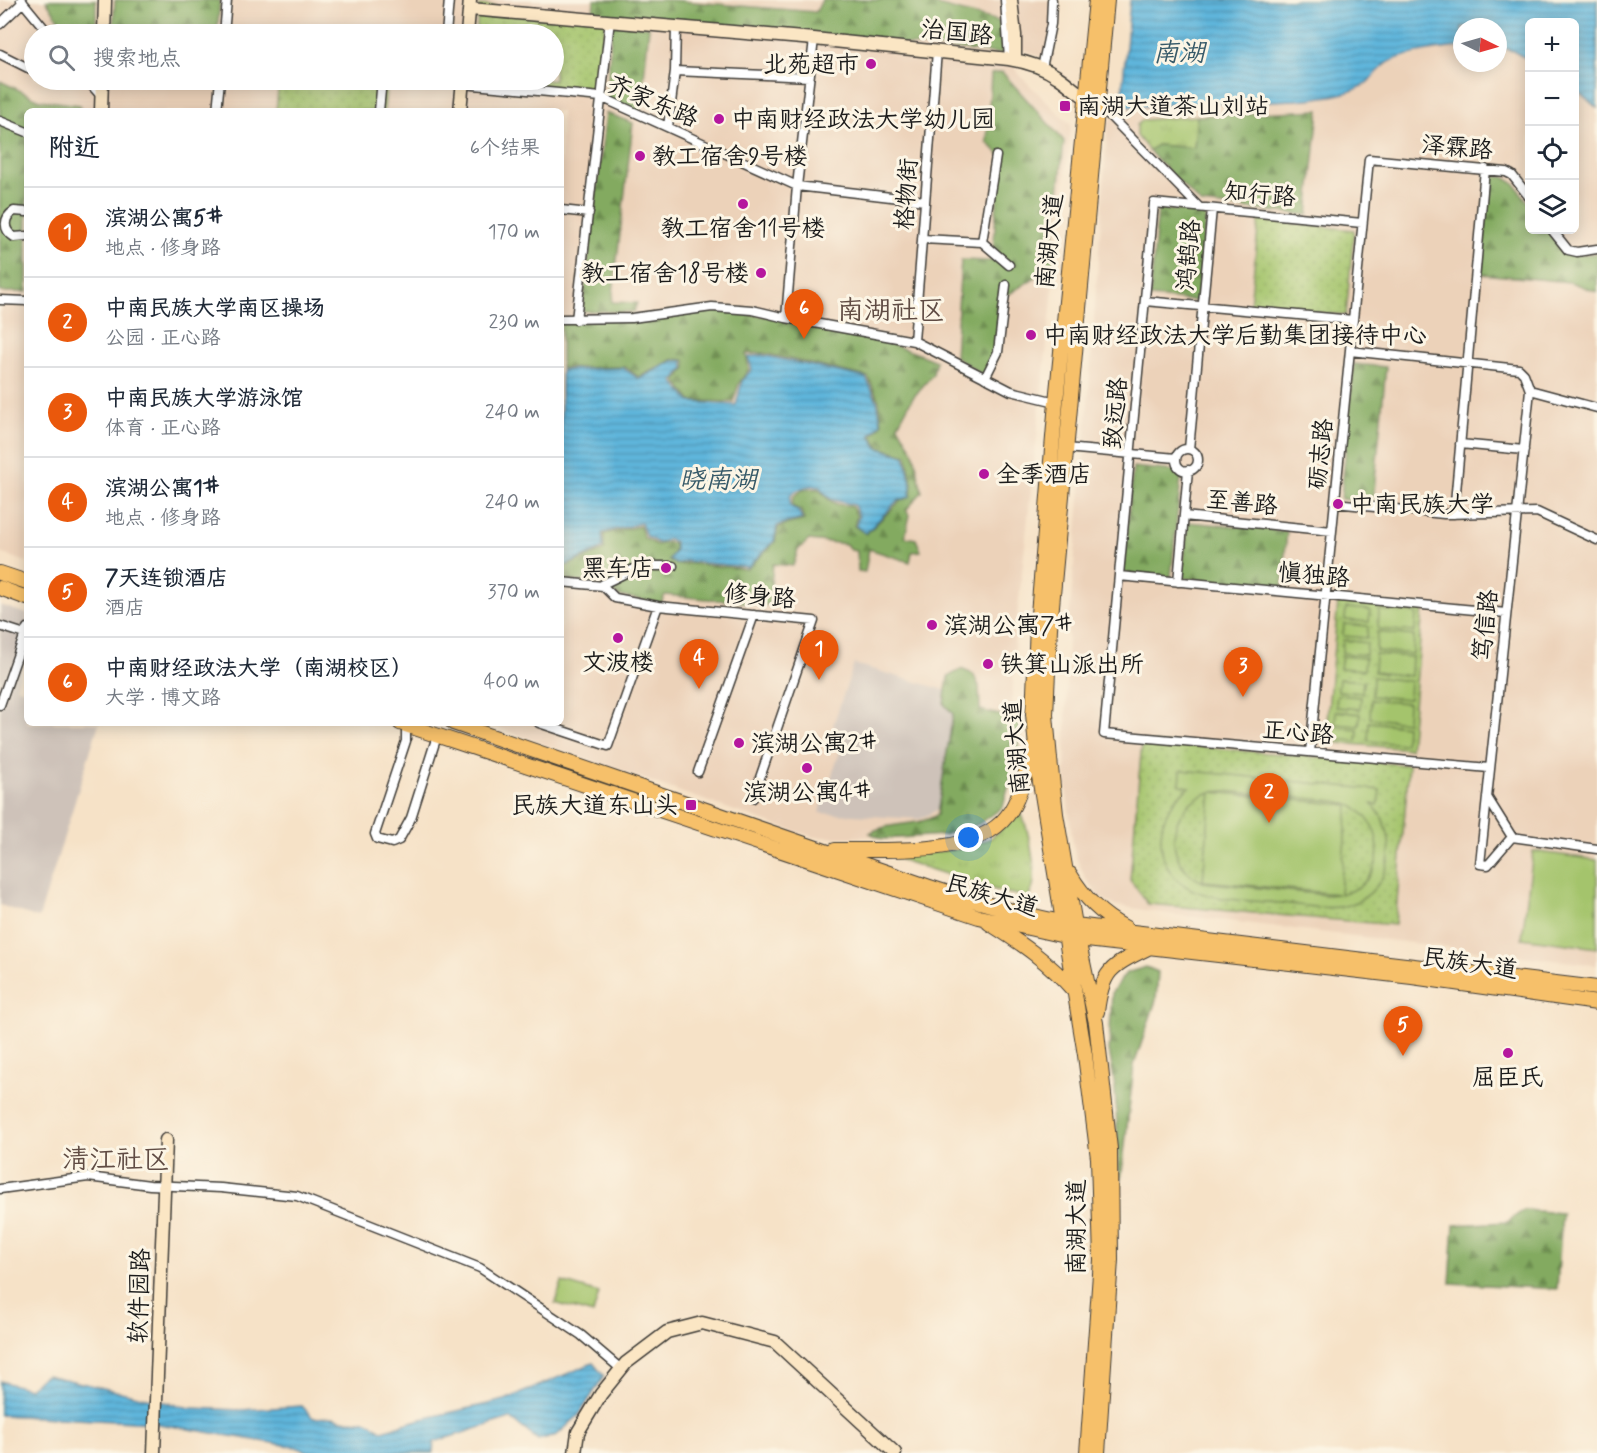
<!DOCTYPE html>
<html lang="zh">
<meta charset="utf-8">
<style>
body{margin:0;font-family:Mynerve,"LXGW WenKai TC",sans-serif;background:#f6f6f7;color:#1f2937}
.controls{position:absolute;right:18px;top:18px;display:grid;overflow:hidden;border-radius:9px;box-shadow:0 3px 15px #0003}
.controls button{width:54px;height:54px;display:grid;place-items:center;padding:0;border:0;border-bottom:2px solid #e0e1e3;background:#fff;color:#1f2937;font:30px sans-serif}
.compass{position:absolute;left:1453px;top:18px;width:54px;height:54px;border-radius:50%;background:#fff;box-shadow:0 3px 15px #0003;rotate:95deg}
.you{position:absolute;left:969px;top:838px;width:21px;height:21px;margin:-15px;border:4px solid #fff;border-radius:50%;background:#1a73e8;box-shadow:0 0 0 9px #1a73e833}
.badge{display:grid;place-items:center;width:39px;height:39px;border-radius:50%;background:#ea580c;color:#fff;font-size:20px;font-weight:700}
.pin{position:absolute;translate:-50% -50px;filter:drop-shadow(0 2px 3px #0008)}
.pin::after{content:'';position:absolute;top:32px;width:21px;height:18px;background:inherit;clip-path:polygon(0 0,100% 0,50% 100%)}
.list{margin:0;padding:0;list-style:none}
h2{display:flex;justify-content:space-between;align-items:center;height:78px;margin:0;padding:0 24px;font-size:26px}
h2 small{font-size:20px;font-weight:400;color:#747a83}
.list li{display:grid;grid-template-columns:39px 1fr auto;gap:18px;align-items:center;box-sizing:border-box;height:90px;padding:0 24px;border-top:2px solid #e0e1e3}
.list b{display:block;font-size:22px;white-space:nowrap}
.list p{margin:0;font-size:20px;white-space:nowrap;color:#747a83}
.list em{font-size:20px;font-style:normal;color:#747a83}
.icon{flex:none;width:33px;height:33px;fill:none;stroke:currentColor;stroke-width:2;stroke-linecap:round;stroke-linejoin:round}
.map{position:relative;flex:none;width:1597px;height:1453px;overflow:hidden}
.search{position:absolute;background:#fff;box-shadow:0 3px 15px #0003;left:24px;top:24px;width:540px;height:66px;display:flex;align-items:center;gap:15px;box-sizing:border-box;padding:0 21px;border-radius:33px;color:#747a83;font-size:22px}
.panel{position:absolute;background:#fff;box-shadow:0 3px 15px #0003;left:24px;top:108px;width:540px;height:618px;border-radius:9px}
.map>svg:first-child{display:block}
.built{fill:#ecd2b9;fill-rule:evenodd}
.industrial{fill:#cec2b9}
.grass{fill:url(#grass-tufts);stroke:#607044;stroke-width:1.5}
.forest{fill:url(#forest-firs);stroke:#50633e;stroke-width:1.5}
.park{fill:url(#park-dots);stroke:#607044;stroke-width:1.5}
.pitch{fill:#a4c46c;stroke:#607044;stroke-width:1.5;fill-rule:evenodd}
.water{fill:url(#water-rules);stroke:#3e697c;stroke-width:1.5}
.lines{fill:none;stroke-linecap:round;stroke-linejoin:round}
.street-casing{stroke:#3d3a36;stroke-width:11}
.secondary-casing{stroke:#3d3a36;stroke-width:15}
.primary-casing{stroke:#3d3a36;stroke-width:16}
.street{stroke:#fff;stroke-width:8}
.secondary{stroke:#fbe6c4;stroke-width:12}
.primary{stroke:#f6c06b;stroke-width:14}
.poi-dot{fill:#b5179e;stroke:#fcf5e5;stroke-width:2}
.labels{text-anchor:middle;stroke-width:6;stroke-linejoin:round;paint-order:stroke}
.street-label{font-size:24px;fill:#1c1c1c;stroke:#fcf5e5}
.poi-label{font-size:24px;fill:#1c1c1c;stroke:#fcf5e5;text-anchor:start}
.water-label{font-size:26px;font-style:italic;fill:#375a69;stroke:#fcf5e5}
.quarter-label{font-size:27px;fill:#604c44;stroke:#fcf5e5}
</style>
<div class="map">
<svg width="1597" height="1453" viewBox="0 0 1597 1453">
<defs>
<pattern id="grass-tufts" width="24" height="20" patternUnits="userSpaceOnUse" patternTransform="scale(1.5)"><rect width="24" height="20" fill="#a4c46c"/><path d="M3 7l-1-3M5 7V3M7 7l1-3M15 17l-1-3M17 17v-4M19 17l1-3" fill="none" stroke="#8da85d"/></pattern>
<pattern id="forest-firs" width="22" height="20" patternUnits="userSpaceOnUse" patternTransform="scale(1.5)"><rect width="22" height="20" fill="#83aa60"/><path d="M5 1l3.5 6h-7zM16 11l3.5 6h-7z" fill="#6a8a4e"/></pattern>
<pattern id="park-dots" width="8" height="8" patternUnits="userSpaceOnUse" patternTransform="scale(1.5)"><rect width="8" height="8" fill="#a4c46c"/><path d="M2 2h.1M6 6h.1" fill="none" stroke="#8da85d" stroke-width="1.8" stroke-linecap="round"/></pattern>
<pattern id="water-rules" width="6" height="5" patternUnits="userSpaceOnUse" patternTransform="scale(1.5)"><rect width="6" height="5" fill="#5fb6dc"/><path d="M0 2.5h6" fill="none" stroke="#4e93b2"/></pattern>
</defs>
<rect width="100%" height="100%" fill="#fcf5e5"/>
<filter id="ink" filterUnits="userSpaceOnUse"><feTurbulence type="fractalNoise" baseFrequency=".0167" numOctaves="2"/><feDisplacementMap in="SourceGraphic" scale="12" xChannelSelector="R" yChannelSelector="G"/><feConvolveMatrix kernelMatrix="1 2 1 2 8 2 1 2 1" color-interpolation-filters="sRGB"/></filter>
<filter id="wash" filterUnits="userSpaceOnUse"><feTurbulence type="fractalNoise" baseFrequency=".008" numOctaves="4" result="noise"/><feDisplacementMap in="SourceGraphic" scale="24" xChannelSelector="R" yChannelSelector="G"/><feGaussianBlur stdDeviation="1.35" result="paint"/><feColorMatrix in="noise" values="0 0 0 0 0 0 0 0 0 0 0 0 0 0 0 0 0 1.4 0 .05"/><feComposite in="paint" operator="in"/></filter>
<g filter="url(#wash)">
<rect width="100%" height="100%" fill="#f6e2c7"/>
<path class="built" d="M0,0H1005L1010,59L1018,74L1071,125L1015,636L1011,728L950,827L865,837H815L778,826L483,723H561V111H27V562L0,553ZM34,34H554V80H34Z
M1014,0H1058L1052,62L1019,47Z
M1462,47V63H1498V47L1513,51L1529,60L1530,230H1574L1575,89L1597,108V965L1170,914L1114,905L1101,898L1086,879L1075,855L1072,836L1065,776L1068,631L1085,445L1108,122L1121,107L1318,98L1359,88L1366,84L1389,62L1435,50Z"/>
<path class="industrial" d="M0,605L27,614V654L16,687L27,691V723H99L39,918L0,905Z
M854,664L952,692L958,707L940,808L920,819L819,813L845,737L833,725Z"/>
<path class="grass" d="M1197,116L1194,148L1157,145L1149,151L1137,136V125L1143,120Z
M1017,814L1022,815L1025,823C1030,840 1041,884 1028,897L1002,892L892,857L966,848L991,838Z"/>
<path class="forest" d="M46,0H96V22L89,26L62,25Z
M115,0H220L217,34L113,27Z
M594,0H669L816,12L822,0H918L999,21L1004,54L593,15Z
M612,23L649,27L640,118L606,104Z
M1002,72L1064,141L1052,266L1000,300L998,352L987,378L955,356L961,260L992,261L1001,156L987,142L991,74Z
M0,81L40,100L80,105V111H27V292H0Z
M1319,110L1308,215L1201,204L1149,151L1157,145L1194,148L1197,116Z
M606,113L633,123L612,302L637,303L634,312L582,311Z
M1490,176L1504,177L1515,184L1529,204L1530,230H1548C1567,255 1564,258 1597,253V292L1570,282L1481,274Z
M1158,209L1206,213L1198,301L1150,297Z
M714,310C789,317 867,332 936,361L933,374L912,399L898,425L914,453L922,492L906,510L910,515L905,537L916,539L921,551L912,552L910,562L869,549L865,572L858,571L857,551L850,550L846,544L809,540L798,550L793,566L773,564L769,605L665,595L661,603L618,596L603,584L561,580V568L604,550V534L640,526L644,538L657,545L668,542L674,544V552L668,560L677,565L685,563L747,569L775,542L778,528C786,523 795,523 804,520L801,511L792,506L793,497C801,489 807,488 819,489C825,496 831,504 842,505C845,505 849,505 852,507L857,516L854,526L866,534L899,502L911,496L912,483L907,455L879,447L872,436L882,424L879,401L868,377L763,353L746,354L749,369L739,383L733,402L691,401L676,381L686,368L685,360L674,359L639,377L625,367L561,368V322Z
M1354,364L1386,367L1373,502L1341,499Z
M1133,467L1175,471L1181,477L1171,577L1123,573Z
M1188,522L1287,531L1282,588L1182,578Z
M961,669L973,674L979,686L980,710L1020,720L1019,748L1003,807L979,824L945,835L882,839L870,833C890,821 917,827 937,815L953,714L944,704L948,677Z
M1146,967L1158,972L1156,1000L1134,1065L1120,1189L1115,1087L1109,1050L1112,992L1126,973Z
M1524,1210L1562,1213L1557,1289L1450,1283L1454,1225L1507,1222Z"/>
<path class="park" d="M479,5L606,16L598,91L472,81L554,80V34H476Z
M279,80H387L384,111H276Z
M1259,220L1354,230L1346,315L1250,305Z
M1338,602L1423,609L1410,749L1325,742Z
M1142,742L1409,765L1395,925L1148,904L1130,880Z"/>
<path class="pitch" d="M1346,608L1370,610L1369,622L1345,620Z
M1379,610L1416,613L1415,632L1378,629Z
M1344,624L1368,626L1367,638L1343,636Z
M1377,632L1414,636L1413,654L1376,651Z
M1343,640L1367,643L1366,655L1342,653Z
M1375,654L1412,657L1411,676L1374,672Z
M1342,656L1365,658L1364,670L1340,668Z
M1373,677L1410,681L1409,699L1372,696Z
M1339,679L1363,681L1362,693L1338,691Z
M1337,695L1361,697L1360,709L1336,707Z
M1371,700L1408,703L1407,722L1370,718Z
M1336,711L1360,714L1359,726L1335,724Z
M1369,722L1406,726L1405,744L1368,741Z
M1334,727L1358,729L1357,741L1333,739Z
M1181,770L1380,790L1378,805L1372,804C1402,836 1393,890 1349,905C1328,911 1303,905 1281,903C1234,899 1159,904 1161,836C1162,816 1173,798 1190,787L1180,785ZM1225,791L1336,801C1389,809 1393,885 1340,894L1348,805L1212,792ZM1211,792L1203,881V882C1160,863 1167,804 1211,792ZM1204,882V881L1338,894L1327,895Z
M1533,851L1597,860V948L1522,938Z
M562,1282L599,1293L593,1314L555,1303Z"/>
<path class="water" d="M1130,0H1597V108L1575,89L1574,22H1530L1529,60L1513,51L1498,47V27H1462V47C1444,48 1404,54 1389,62C1379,68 1373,79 1364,85C1348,96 1316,98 1296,100L1121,107Z
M762,355L866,378L877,401L881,423L870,436L878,448L905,456L911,484L910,496L896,502L866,533L856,526L859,516L854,505C836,498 834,507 820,487C807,485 800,487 790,496V506L799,512L802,519C793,522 785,522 777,526L774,541L748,567L685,561L676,564L669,559L675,552V542L669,539L658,543L646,536L641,523L602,533L603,548L567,565L561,566V370L623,368L639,379L673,361H683L684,368L673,381L690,402L736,405L742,381L752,369L748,357Z
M593,1363L604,1376L579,1415L557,1435L538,1440L510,1418L434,1442L433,1453H311L296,1447L153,1423L0,1415V1381L29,1389L39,1379L47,1375L190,1408L241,1410L302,1406L313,1418L333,1417L342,1420L368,1421L383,1431L417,1420L505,1400Z"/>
</g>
<g filter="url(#ink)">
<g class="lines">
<g class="street-casing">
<path id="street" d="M21,0L49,34
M1005,0L1009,59
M0,24L23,2
M224,34L227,0
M446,34L449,0
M0,54L34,71
M1042,68L1051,24L1052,0
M675,71L809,77
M54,80H67
M87,80L102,97
M463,84L601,97L797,186L925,201
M1098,104L1199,207
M217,111L220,80
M379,111L382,80
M0,121L27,132
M668,127L675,71L676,26
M561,210L589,213
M27,212L14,211C3,218 3,230 14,237L27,236
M1362,223L1154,203L1104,734L1489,768
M1552,230L1568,250L1577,252L1597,249
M922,239L982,242L1009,265
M982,242L996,156
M0,300L27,301
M1145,301L1353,320
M786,318L797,186L814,39
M561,319L632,318L712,307L752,310L786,318L914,341L1011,391L1056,402
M576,320L610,20
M914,341L937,51
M1350,351L1519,369L1524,374L1530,390L1480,864L1488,865L1512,837
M985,378L998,352L1006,285
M1530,390L1597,408
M1460,444L1524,450
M1066,448L1176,458
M1189,449L1212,209
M1176 460a11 11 0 1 1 22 0a11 11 0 1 1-22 0Z
M1335,503L1444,514L1537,512L1597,540
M1454,514L1485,169
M1184,516L1332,531
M1119,576L1506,613
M561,582L603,586L615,598L658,606L814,621L753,798
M1178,582L1188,470
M603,584L640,566H673
M0,626L25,634
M0,705L27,628
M406,723V741L375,834L377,839L392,843L399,840L411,818L437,736
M539,723L608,746L658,606
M1310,752L1369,159L1506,172L1512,175L1530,198
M698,772L754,615
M1487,797L1512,837
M1512,837L1597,849
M0,1189L88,1177L150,1185L221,1188L297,1196L480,1268L581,1335L621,1369"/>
</g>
<g class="secondary-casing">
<path id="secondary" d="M1011,0L1015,35V60
M470,9L814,39L1009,59C1027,62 1043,67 1058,77C1071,85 1079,97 1094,99
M104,34L105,0
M467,34L470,0
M101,111L102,80
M460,111L463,80
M154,1453L166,1140
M575,1453L578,1432L601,1394L626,1363L667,1332L702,1323L775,1342L895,1453"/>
</g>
<g class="primary-casing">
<path id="primary" d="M0,573L27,582
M0,588L27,598
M400,723L979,917L1078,939L1412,977L1597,1003
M453,723L930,887C978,903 1026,915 1075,925L1597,988
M835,850C883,849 975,858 1007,816C1021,798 1026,769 1033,748
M1070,874C1084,898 1101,915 1126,928
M989,923C1021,943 1049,962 1074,991
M1097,1012C1102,970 1111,966 1148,948
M1087,1453L1101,1260L1098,1158L1085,1055L1038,770L1033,714L1037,626L1056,402L1096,0
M1098,1453L1111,1260L1110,1149L1096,1023L1075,925L1056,814L1050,759L1046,715L1050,628L1107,0"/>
</g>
<use href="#street" class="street"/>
<use href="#secondary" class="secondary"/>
<use href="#primary" class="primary"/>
</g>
</g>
<g class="poi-dot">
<circle cx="871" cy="64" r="6"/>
<rect x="1059" y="100" width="12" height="12" rx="3"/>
<circle cx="719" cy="119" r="6"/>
<circle cx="640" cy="156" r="6"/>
<circle cx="743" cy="204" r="6"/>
<circle cx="761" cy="273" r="6"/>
<circle cx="1031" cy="335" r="6"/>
<circle cx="984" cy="474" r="6"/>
<circle cx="1338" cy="504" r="6"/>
<circle cx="666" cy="568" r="6"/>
<circle cx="932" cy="625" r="6"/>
<circle cx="618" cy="638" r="6"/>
<circle cx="988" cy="664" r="6"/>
<circle cx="739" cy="743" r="6"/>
<circle cx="807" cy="768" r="6"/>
<rect x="685" y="799" width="12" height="12" rx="3"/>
<circle cx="1508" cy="1053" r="6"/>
</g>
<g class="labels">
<g class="street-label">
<text transform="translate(957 32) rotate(6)" y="8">治国路</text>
<text transform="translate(653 101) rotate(23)" y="8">齐家东路</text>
<text transform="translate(1457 147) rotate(5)" y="8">泽霖路</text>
<text transform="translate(906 194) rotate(-86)" y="8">格物街</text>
<text transform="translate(1260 194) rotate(5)" y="8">知行路</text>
<text transform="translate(1049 241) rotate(-84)" y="8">南湖大道</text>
<text transform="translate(1188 255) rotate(-85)" y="8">鸿鹄路</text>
<text transform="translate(1115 413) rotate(-85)" y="8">致远路</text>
<text transform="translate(1320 454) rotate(-84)" y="8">砺志路</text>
<text transform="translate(1242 502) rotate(6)" y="8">至善路</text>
<text transform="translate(1314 575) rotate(5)" y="8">慎独路</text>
<text transform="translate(760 596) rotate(5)" y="8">修身路</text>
<text transform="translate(1485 625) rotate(-84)" y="8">笃信路</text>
<text transform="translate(1298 732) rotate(5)" y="8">正心路</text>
<text transform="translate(1016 747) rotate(-95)" y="8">南湖大道</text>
<text transform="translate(992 895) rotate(16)" y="8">民族大道</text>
<text transform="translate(1470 963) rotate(8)" y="8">民族大道</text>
<text transform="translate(1076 1227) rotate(-90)" y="8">南湖大道</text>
<text transform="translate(139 1296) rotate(-88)" y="8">软件园路</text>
</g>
<g class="poi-label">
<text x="859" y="72" text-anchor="end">北苑超市</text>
<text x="1077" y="114">南湖大道茶山刘站</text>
<text x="731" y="127">中南财经政法大学幼儿园</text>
<text x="652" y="164">教工宿舍9号楼</text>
<text x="743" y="236" text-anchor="middle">教工宿舍11号楼</text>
<text x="749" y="281" text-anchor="end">教工宿舍18号楼</text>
<text x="1043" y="343">中南财经政法大学后勤集团接待中心</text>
<text x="996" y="482">全季酒店</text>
<text x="1350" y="512">中南民族大学</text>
<text x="654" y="576" text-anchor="end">黑车店</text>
<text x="944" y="633">滨湖公寓7#</text>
<text x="618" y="670" text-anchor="middle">文波楼</text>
<text x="1000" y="672">铁箕山派出所</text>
<text x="751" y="751">滨湖公寓2#</text>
<text x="807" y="800" text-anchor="middle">滨湖公寓4#</text>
<text x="679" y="813" text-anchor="end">民族大道东山头</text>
<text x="1508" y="1085" text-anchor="middle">屈臣氏</text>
</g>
<g class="water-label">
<text x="1179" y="61">南湖</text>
<text x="718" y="488">晓南湖</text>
</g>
<g class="quarter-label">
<text x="891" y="319">南湖社区</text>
<text x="116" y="1168">清江社区</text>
</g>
</g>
</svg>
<div class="controls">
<button>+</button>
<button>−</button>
<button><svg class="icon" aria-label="locate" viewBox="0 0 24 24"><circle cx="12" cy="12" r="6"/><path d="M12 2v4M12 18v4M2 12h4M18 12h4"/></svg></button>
<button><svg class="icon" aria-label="layers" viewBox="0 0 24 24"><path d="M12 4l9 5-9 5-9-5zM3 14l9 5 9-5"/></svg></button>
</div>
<svg class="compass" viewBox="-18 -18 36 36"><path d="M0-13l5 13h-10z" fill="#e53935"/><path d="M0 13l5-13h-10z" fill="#747a83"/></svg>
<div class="you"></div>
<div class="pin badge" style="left:819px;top:680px">1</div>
<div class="pin badge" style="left:1269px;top:823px">2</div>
<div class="pin badge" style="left:1243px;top:697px">3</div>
<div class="pin badge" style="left:699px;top:689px">4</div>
<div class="pin badge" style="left:1403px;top:1056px">5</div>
<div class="pin badge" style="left:804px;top:339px">6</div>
<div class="search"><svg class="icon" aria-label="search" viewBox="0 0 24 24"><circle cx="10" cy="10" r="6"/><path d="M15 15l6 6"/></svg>搜索地点</div>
<section class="panel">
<h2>附近<small>6个结果</small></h2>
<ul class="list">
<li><span class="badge">1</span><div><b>滨湖公寓5#</b><p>地点 · 修身路</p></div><em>170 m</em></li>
<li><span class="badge">2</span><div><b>中南民族大学南区操场</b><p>公园 · 正心路</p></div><em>230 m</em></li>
<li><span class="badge">3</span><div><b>中南民族大学游泳馆</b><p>体育 · 正心路</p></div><em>240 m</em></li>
<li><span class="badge">4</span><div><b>滨湖公寓1#</b><p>地点 · 修身路</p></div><em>240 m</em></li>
<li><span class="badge">5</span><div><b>7天连锁酒店</b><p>酒店</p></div><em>370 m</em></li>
<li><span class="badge">6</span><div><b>中南财经政法大学（南湖校区）</b><p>大学 · 博文路</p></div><em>400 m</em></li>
</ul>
</section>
</div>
